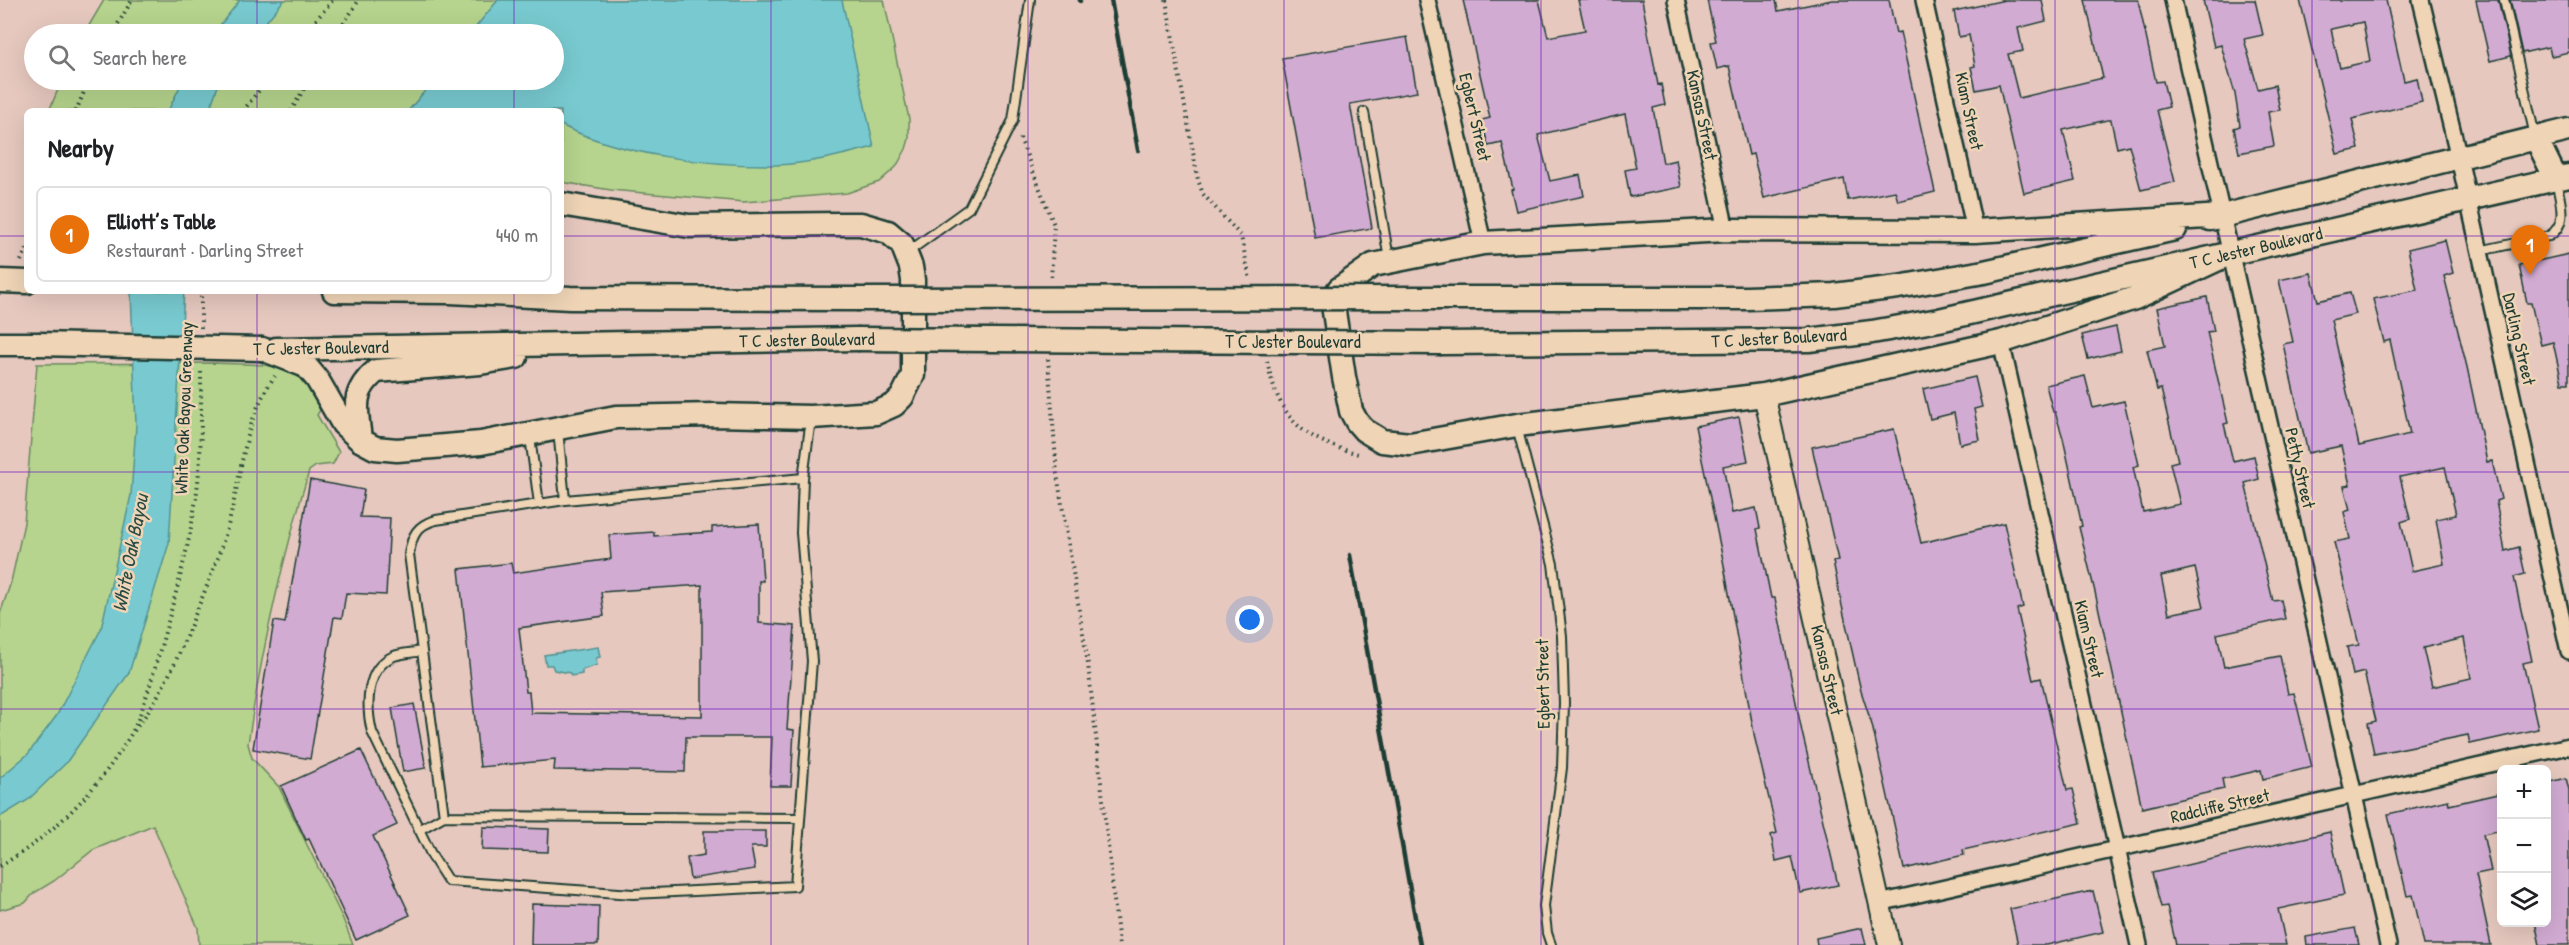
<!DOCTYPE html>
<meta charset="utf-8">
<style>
body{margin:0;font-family:"Patrick Hand",sans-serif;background:#f6f6f6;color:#202124}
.controls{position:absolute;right:18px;bottom:18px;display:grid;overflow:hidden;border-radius:9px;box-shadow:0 6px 24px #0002}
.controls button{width:54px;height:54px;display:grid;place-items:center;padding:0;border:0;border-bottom:2px solid #e0e0e0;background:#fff;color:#202124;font:30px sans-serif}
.you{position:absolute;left:1250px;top:620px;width:21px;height:21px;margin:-15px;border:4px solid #fff;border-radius:50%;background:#1a73e8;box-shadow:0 0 0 9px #1a73e833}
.badge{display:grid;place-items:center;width:39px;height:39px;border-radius:50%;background:#1a73e8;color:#fff;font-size:20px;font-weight:700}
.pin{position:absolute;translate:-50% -50px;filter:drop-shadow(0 2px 3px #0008)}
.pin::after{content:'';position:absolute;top:32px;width:21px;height:18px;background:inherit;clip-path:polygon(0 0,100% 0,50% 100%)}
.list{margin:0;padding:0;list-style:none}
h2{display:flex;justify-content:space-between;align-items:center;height:78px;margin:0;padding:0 24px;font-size:26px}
h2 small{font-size:20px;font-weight:400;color:#757577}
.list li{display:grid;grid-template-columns:39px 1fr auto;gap:18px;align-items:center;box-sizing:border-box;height:96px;margin:0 12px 12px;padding:0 12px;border:2px solid #e0e0e0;border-radius:9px}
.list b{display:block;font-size:22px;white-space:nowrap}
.list p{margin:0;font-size:20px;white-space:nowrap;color:#757577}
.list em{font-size:20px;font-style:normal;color:#757577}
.icon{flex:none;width:33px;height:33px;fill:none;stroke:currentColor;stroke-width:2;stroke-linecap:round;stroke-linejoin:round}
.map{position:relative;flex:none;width:2569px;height:945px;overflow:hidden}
.search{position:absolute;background:#fff;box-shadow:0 6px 24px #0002;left:24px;top:24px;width:540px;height:66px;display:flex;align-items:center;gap:15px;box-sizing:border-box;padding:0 21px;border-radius:33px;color:#757577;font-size:22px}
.panel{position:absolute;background:#fff;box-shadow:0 6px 24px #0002;left:24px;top:108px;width:540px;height:186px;border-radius:9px}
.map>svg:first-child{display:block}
.green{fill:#b6d48d;stroke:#6a8860;stroke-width:1.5}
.water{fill:#78cad0;stroke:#549292;stroke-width:1.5}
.building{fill:#d2abd2;stroke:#1f3d34;stroke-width:1.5;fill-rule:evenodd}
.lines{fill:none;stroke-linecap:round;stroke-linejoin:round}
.service-casing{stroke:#1f3d34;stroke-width:12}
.minor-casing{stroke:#1f3d34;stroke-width:20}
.tertiary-casing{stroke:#1f3d34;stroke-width:24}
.secondary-casing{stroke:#1f3d34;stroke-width:27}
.path{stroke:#1f3d34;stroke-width:4;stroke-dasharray:1.5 4.5;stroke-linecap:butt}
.service{stroke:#efd4b6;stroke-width:8}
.minor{stroke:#efd4b6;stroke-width:15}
.tertiary{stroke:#efd4b6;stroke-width:20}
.secondary{stroke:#efd4b6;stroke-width:22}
.rail{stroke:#1f3d34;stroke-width:4.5}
.secondary-bridge-casing{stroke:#1f3d34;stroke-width:27;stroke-linecap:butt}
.secondary-bridge{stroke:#efd4b6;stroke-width:22}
.grid{fill:none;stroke:#7b2cbf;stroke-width:1.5;stroke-opacity:0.55}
.labels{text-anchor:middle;stroke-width:5;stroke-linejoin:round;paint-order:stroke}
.street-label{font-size:18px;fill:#1f3d34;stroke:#efd4b6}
.water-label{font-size:20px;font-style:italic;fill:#284b44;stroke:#efd4b6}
</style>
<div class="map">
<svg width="2569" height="945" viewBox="0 0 2569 945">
<rect width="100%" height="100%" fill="#e6c8be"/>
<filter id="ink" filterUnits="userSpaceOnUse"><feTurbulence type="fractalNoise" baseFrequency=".0167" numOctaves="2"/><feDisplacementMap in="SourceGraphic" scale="12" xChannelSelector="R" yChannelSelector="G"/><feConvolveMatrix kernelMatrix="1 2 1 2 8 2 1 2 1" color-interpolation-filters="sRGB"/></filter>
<g filter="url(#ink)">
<path class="green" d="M104,0H884L909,119V139L906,149L896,167L879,182L847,193L744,202L611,190L561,182V111H49L62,80H554V34H84Z
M216,363C244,365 283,360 303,381C311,389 315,401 320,410L317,415L339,452L333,464L316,466L309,471C282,561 261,651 248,744L252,758L279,787L343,919L353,945H199L198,928L153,825L93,850L54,881L34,893L25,903L0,910V614L11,582L24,523L37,364Z"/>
<path class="water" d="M240,0H284L256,34H213Z
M498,0H842L874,147C842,155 808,164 775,165C710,166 619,155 561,125V111H408L434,80H554V34H470Z
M183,80H220L209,111H168Z
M131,291H184L169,543L129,673L66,763L28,800L0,817V778L28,754L57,715L101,629L131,495L136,425Z
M598,647L600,657L596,658L597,665L582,670V674L571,676L570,673L554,670L552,665H546L544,655Z"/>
<path class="building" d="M1463,0H1539L1548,37L1585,30L1578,0H1642L1658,85L1661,84L1665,105L1653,108L1663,163L1676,160L1681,187L1630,197L1625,170L1636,168L1625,114L1538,135L1550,181L1580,175L1584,196L1516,211L1511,190L1513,189L1502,143L1488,146L1482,120L1490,118Z
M1707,0H1776L1778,11L1832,0H1889L1896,33L1900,32L1935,192L1898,201L1895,191L1848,200L1844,179L1764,198L1753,154L1749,155L1729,66L1717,69L1711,42L1716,41Z
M2005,0H2042L2046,21L2018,28L2023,51L2008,54L2019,98L2103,78L2085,0H2138L2156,82L2163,81L2169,107L2157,110L2175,182L2141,190L2129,145L2117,148L2111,120H2107L2063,130L2075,181L2024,193L1999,85L1976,90L1971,67L1975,66L1969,35L1959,37L1954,11Z
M2203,0H2255L2263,35L2244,39L2258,89L2275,85L2280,110L2268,112L2274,146L2239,153L2234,128L2240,126L2235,94L2221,45L2214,47Z
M2300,0H2386L2404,81L2417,78L2422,102L2352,119L2359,149L2337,154ZM2363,22L2370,61L2340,68L2331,29Z
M2476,0H2498L2511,56L2490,61Z
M2510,0H2569V52L2551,56L2549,47L2522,53Z
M1407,37L1417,92L1350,104L1372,228L1315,238L1282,58Z
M2445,240L2453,273L2444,276L2467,367L2487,462L2492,461L2501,499L2496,501L2505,551L2519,547L2525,574L2514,577L2532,661L2523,663L2538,729L2470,744L2468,735L2374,754L2368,723L2376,721L2364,672L2353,675L2347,647L2359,645L2334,542L2350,539L2344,512L2350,510L2344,486L2350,485L2341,446L2308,453L2283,344L2293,342L2279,280L2311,273L2318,301L2350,293L2356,314L2331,320L2359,446L2410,434L2390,340L2384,342L2373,299L2417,290L2408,249ZM2445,467L2456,515L2436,519L2444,564L2412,571L2401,522L2410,519L2400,477ZM2464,638L2471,678L2432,687L2423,648Z
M2569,254V383H2562L2553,342L2541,345L2531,303H2527L2519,265Z
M2207,297L2214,331L2207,332L2228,423L2224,424L2233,461L2254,456L2259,479L2245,483L2273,601L2281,600L2285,619L2217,634L2224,667L2280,656L2288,694L2294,693L2312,767L2263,779L2261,770L2222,779L2224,789L2142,808L2095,592L2079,527L2082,526L2073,484L2063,438L2055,412H2053L2046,385L2085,376L2093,408L2124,401L2139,465L2133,467L2143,512L2180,504L2170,463L2178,461L2161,389L2157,390L2147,350L2165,346L2157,308ZM2195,568L2204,607L2169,614L2161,576Z
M2116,327L2121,351L2088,359L2082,335Z
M1975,377L1982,407L1974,409L1980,440L1960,444L1954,413L1930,419L1923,389Z
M1739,417L1748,461L1723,466L1732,513L1756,508L1760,528L1757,529L1771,598H1775L1802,732L1838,885L1800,893L1792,857L1776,861L1771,835L1777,833L1755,739L1723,560L1695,426Z
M1894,429L1921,543L2004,523L2023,607L2017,609L2033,680L2041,678L2067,790L2073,789L2081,823L1963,850L1964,855L1904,869L1872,725L1861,691L1842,606L1833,561L1838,560L1812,447Z
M310,480L364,490L360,517L390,518L386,595L346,593L342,618L334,617L310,759L253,749L274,621L285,623Z
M759,524L763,581H759V623L795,626L787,729L794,730L791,786H770L772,737H686L685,772L554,770L555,760L480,767L459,569L511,563L513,573L611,559L609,535L654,532V536L712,532V527ZM702,585V716L531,713L529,692H526L519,628L604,616L601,592Z
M414,704L426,768L403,772L392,708Z
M361,750L397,825L373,836L410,915L356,940L309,839L306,840L281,786Z
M2566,778L2569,790V945H2540L2535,922H2547V783Z
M2502,793V830L2483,834L2491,871L2476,874L2491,945H2424L2413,895L2407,896L2388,814L2448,800L2449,805Z
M483,827L549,829L548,852L482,850Z
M704,831H766V847H751L755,869L690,879L687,858L704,855Z
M2330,832L2344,895L2278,909L2286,945H2176L2167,906L2161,907L2152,873Z
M2093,891L2103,932L2047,945H2018L2010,909Z
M532,904L599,906L598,945H531Z
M1862,928L1866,945H1817L1816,938Z
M2355,928L2359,945H2307L2306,937Z"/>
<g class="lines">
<g class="service-casing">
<path id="service" d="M2504,0L2535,136
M1364,112L1389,259
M2479,251L2549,236C2569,224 2560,200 2556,181
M908,252L969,208L1013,120L1030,0
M1517,427L1553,564L1562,636L1564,703L1562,768L1544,906L1547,933L1551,945
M558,430L565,500
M530,437L539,504
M803,478L811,419
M422,651C413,653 402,653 394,656C365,668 366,707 372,732L432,856L448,881L633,894L795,886L812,661L801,533L803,478L565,500L436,520C417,525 412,535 409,554L444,816L800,818
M419,830L444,816"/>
</g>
<g class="minor-casing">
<path id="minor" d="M1427,0L1483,243
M1676,0L1726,230
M1924,0L1975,231
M2173,0L2388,945
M2421,0L2459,158L2569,651
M2001,342L2139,945
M1879,903L2569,746"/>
</g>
<g class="tertiary-casing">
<path id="tertiary" d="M1764,395L1889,945"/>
</g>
<g class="secondary-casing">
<path id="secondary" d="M2536,138L2556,179
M2223,216L1975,231L1726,230L1483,243L1373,265L1339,289L1335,295L1333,305L1344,377L1351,411L1357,422L1364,430L1382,441L1410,444L1517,425L1764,395L2001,342L2135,298L2231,253
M2210,219L2569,130
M0,281L27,282
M334,291L450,292L570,298L856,299
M1439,298H1747L1834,295L1898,287L1984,272L2175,229
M1442,343L1809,340L1872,332L1939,320L2569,176
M0,344H38
M262,349L306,366L317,379L343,424L360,440L375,448L397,450L481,443L616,417L714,415L811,417L876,413L894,405L902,397L913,375V280L911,267L902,244L888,232L861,224H839L689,226L561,204
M276,349L857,339
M360,440C357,409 350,393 376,371L480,363L516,357"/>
</g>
<path class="path" d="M1166,0L1198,180L1203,194L1241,236L1250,280
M112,34L132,0
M304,34L333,0
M337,34L359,0
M76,111L89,80
M243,111L267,80
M291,111L309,80
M1020,138L1054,225L1051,280
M21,261L27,248
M201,328V291
M1048,359L1057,474L1088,664L1119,945
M1267,361C1280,422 1303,439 1362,455
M134,731C164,692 179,655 197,610C210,579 223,547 231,514C242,468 246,415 275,376
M0,866C54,835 98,789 130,736C143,714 153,674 160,650C175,597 190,545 197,491C202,451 201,408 201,368"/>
<use href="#service" class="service"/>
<use href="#minor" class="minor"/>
<use href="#tertiary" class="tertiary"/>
<use href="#secondary" class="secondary"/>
<path class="rail" d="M1111,0L1138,150
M1080,1V0
M1350,555L1420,945"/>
<g class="secondary-bridge-casing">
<path id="secondary-bridge" d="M856,299L1439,298
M857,339L1442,343
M38,344L262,349"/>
</g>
<use href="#secondary-bridge" class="secondary-bridge"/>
</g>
</g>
<path class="grid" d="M257,0V34M514,0V34M771,0V945M1028,0V945M1284,0V945M1541,0V945M1798,0V945M2055,0V945M2312,0V945M257,80V111M514,80V111M0,236H27M561,236H2569M257,291V945M514,291V945M0,472H2569M0,709H2569"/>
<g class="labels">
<g class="street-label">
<text transform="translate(1969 111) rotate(78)" y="6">Kiam Street</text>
<text transform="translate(1702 115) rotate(78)" y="6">Kansas Street</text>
<text transform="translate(1475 117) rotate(77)" y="6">Egbert Street</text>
<text transform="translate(2256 248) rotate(-13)" y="6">T C Jester Boulevard</text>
<text transform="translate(1779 338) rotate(-3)" y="6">T C Jester Boulevard</text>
<text transform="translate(2519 339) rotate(77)" y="6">Darling Street</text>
<text transform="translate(807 340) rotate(-1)" y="6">T C Jester Boulevard</text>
<text x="1293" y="348">T C Jester Boulevard</text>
<text transform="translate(321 348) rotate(-1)" y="6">T C Jester Boulevard</text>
<text transform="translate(184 408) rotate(-88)" y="6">White Oak Bayou Greenway</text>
<text transform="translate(2300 468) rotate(77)" y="6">Petty Street</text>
<text transform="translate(2089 639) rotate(77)" y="6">Kiam Street</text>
<text transform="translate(1827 670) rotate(77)" y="6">Kansas Street</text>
<text transform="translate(1543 684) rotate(-91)" y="6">Egbert Street</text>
<text transform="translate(2220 806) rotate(-13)" y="6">Radcliffe Street</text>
</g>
<g class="water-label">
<text transform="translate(130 553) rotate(-79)" y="7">White Oak Bayou</text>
</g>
</g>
</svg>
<div class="controls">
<button>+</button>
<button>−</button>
<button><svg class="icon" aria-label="layers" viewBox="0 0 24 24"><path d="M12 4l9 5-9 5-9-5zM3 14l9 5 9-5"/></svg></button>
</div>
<div class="you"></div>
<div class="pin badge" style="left:2530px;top:275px;background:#e8710a">1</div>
<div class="search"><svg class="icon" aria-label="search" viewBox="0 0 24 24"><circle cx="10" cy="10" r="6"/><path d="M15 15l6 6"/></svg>Search here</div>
<section class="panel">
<h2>Nearby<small></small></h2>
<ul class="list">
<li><span class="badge" style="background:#e8710a">1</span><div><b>Elliott’s Table</b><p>Restaurant · Darling Street</p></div><em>440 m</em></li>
</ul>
</section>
</div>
